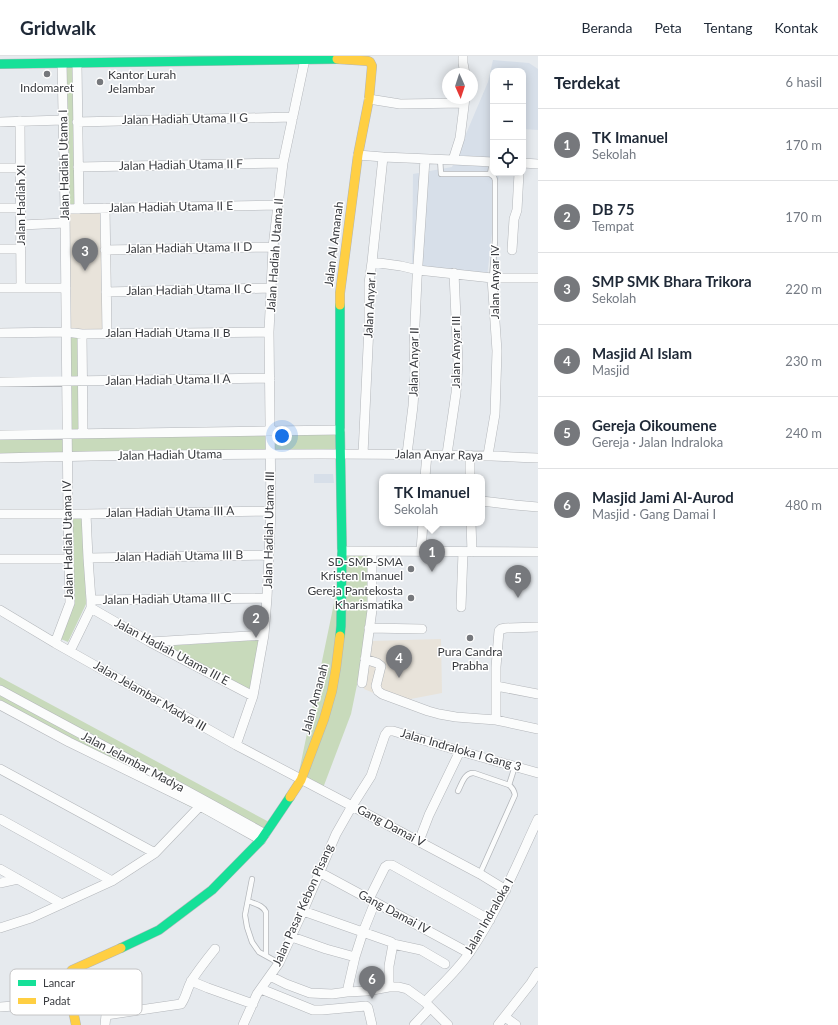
<!DOCTYPE html>
<html lang="id">
<meta charset="utf-8">
<style>
body{margin:0;font-family:Lato,sans-serif;background:#f6f6f7;color:#1f2937}
.controls{position:absolute;right:12px;top:12px;display:grid;overflow:hidden;border-radius:8px;box-shadow:0 2px 10px #0003}
.controls button{width:36px;height:36px;display:grid;place-items:center;padding:0;border:0;border-bottom:1px solid #e0e1e3;background:#fff;color:#1f2937;font:20px sans-serif}
.compass{position:absolute;left:442px;top:12px;width:36px;height:36px;border-radius:50%;background:#fff;box-shadow:0 2px 10px #0003;rotate:177deg}
.you{position:absolute;left:282px;top:380px;width:14px;height:14px;margin:-10px;border:3px solid #fff;border-radius:50%;background:#1a73e8;box-shadow:0 0 0 6px #1a73e833}
.badge{display:grid;place-items:center;width:26px;height:26px;border-radius:50%;background:#76787c;color:#fff;font-size:13px;font-weight:700}
.pin{position:absolute;translate:-50% -33px;filter:drop-shadow(0 1px 2px #0008)}
.pin::after{content:'';position:absolute;top:21px;width:14px;height:12px;background:inherit;clip-path:polygon(0 0,100% 0,50% 100%)}
.popup{position:absolute;left:379px;top:418px;width:106px;height:52px;box-sizing:border-box;display:grid;place-content:center;border-radius:8px;background:#fff;filter:drop-shadow(0 1px 3px #0005);font-size:13px;white-space:nowrap;color:#747a83}
.popup b{font-size:15px;color:#1f2937}
.popup::after{content:'';position:absolute;left:50%;top:100%;margin-left:-8px;border:8px solid transparent;border-top-color:#fff}
.list{margin:0;padding:0;list-style:none}
h2{display:flex;justify-content:space-between;align-items:center;height:52px;margin:0;padding:0 16px;font-size:17px}
h2 small{font-size:13px;font-weight:400;color:#747a83}
.list li{display:grid;grid-template-columns:26px 1fr auto;gap:12px;align-items:center;box-sizing:border-box;height:72px;padding:0 16px;border-top:1px solid #e0e1e3}
.list b{display:block;font-size:15px;white-space:nowrap}
.list p{margin:0;font-size:13px;white-space:nowrap;color:#747a83}
.list em{font-size:13px;font-style:normal;color:#747a83}
.icon{flex:none;width:22px;height:22px;fill:none;stroke:currentColor;stroke-width:2;stroke-linecap:round;stroke-linejoin:round}
.map{position:relative;flex:none;width:538px;height:969px;overflow:hidden}
header{display:flex;align-items:center;gap:24px;box-sizing:border-box;height:56px;padding:0 20px;background:#fff;border-bottom:1px solid #e0e1e3}
header strong{font-size:19px}
nav{display:flex;gap:22px;margin-inline-start:auto;font-size:14px}
main{display:flex}
aside{flex:1;background:#fff}
.map>svg:first-child{display:block}
.built{fill:#d7dfe9}
.education{fill:#e8e3da}
.green{fill:#c8dabb}
.lines{fill:none;stroke-linecap:round;stroke-linejoin:round}
.lane-casing{stroke:#b3b6ba;stroke-width:6}
.street-casing{stroke:#b3b6ba;stroke-width:10}
.fast-casing{stroke:#b3b6ba;stroke-width:10}
.slow-casing{stroke:#b3b6ba;stroke-width:10}
.lane{stroke:#fbfcfc;stroke-width:4.5}
.street{stroke:#fbfcfc;stroke-width:9}
.fast{stroke:#16e098;stroke-width:9}
.slow{stroke:#ffcf43;stroke-width:9}
.poi-dot{fill:#76787c;stroke:#fff;stroke-width:1.5}
.labels{text-anchor:middle;stroke-width:3;stroke-linejoin:round;paint-order:stroke}
.poi-label{font-size:12px;fill:#393b3f;stroke:#fff}
.street-label{font-size:12px;fill:#393b3f;stroke:#fff}
.key{fill:#fff;stroke:#c4c4c5;stroke-width:1}
.key-label{font-size:11px;fill:#393b3f}
</style>
<header>
<strong>Gridwalk</strong>
<nav><a>Beranda</a><a>Peta</a><a>Tentang</a><a>Kontak</a></nav>
</header>
<main>
<div class="map">
<svg width="538" height="969" viewBox="0 0 538 969">
<rect width="100%" height="100%" fill="#e6eaee"/>
<path class="built" d="M493,4L529,7L538,13V74L523,73V15H493V117H499L487,221L412,218L413,118L452,111L488,26Z
M314,418H333L334,427H314Z"/>
<path class="education" d="M100,155L103,274H70L67,157Z
M441,583L442,637L395,646L364,633L371,585Z"/>
<path class="green" d="M73,10L76,150H67L64,11Z
M68,279L80,281L82,376H69Z
M337,377L338,396L0,401V380Z
M70,460H84L86,548L68,586L61,583L72,548Z
M344,499L376,500L359,619L351,658L323,732L299,716Z
M260,584L251,634L165,590Z
M0,621L269,766L259,786L0,653Z"/>
<g class="lines">
<g class="lane-casing">
<path id="lane" d="M440,103L441,118H490L494,121L495,124V184L492,222
M490,118L492,106
M509,729L515,710
M458,735C462,727 465,716 474,717L509,729C513,732 514,734 515,739L482,813
M252,823L245,859L247,871L252,886L259,896L279,907
M248,845C255,848 263,849 266,856V899"/>
</g>
<g class="street-casing">
<path id="street" d="M463,0V7L465,18
M77,8L79,153
M369,43L400,48L464,47
M20,65L21,232
M0,66L63,64
M77,66L293,61
M358,99L383,101L453,104L493,106
M453,104L460,82L465,42
M523,107L538,108
M78,111L283,107
M0,112H20
M0,152H21
M105,152L107,277
M65,153L278,149
M21,169L65,167
M0,193H21
M105,194L273,191
M512,194L514,163L517,154L519,117
M372,206L401,210L418,214L492,222H538
M0,232H66
M106,236L271,232
M0,277L66,276L82,278L269,276
M82,278L83,377
M0,326L270,322
M0,379L340,374
M363,398L369,270V227L372,206L383,101
M407,398L413,350L415,319L414,290L417,223L425,103
M447,398L456,337L458,307L454,217
M488,399L495,358L497,295L492,222
M0,402C107,399 214,398 320,398C393,398 465,398 538,402
M425,421L427,398
M470,421V399
M482,445L515,449L538,451
M0,458H86L271,455
M471,467L472,496
M342,495L538,496
M421,495L423,467
M88,502L269,499
M0,503H69
M91,544L267,542
M461,551L463,496
M91,552L150,586L253,640
M0,554L55,587L236,689L352,750L480,818L506,834
M369,572L422,573
M150,586L264,579
M55,587L70,547L68,458L65,153L62,8
M70,595L91,552V544L88,502L86,458
M365,603L377,607L381,610L376,630L378,635L382,638L428,655L439,658L456,661L496,664L538,673
M362,627L372,554V496
M496,630L538,638
M0,634C88,682 178,729 265,778
M0,649L69,686L200,750L261,784
M496,664V611L499,575L501,573L506,572L538,571
M236,689L253,640L264,579L267,542L271,455L269,276L273,191L283,107L305,3
M0,713L155,797
M0,763L112,825
M419,785L429,759L460,695
M0,813L62,848
M319,816L469,897
M0,827L18,823
M369,843L385,811L388,809H392L490,864
M303,855L391,886L393,888L421,894L445,908
M0,872L31,862L112,825L155,797L200,750
M292,881L326,893L355,901
M270,920L286,928L310,937L332,938L347,936L367,935L389,931H399L407,933L425,946L448,969
M191,925L208,932L253,948
M389,931V910L393,888
M261,933L313,954H322L366,950L368,952L372,969
M347,936L355,901L363,876L375,846
M425,946C440,930 457,915 470,896C498,855 517,808 538,763
M0,951L14,950L48,944H71
M505,961L516,969
M105,969L106,959L181,948C186,942 187,932 192,924C199,913 207,903 215,893
M243,969L257,938L279,907L303,855L336,778L352,750L371,720L385,679L388,675H393L460,695L538,717
M414,969L430,952
M498,969L531,927L538,916"/>
</g>
<g class="fast-casing">
<path id="fast" d="M0,8L337,3
M340,580L341,570L342,495L340,374V249
M121,892L159,874L212,834L261,784L290,741"/>
</g>
<g class="slow-casing">
<path id="slow" d="M337,3L368,5L370,6L372,10L369,43L358,99L340,237V249
M290,741L301,724L324,663L332,635L336,612L340,580
M76,969L71,944L69,918L72,914L121,892"/>
</g>
<use href="#lane" class="lane"/>
<use href="#street" class="street"/>
<use href="#fast" class="fast"/>
<use href="#slow" class="slow"/>
</g>
<g class="poi-dot">
<circle cx="47" cy="18" r="4"/>
<circle cx="100" cy="26" r="4"/>
<circle cx="411" cy="513" r="4"/>
<circle cx="411" cy="542" r="4"/>
<circle cx="470" cy="582" r="4"/>
</g>
<g class="labels">
<g class="poi-label">
<text x="108" y="23" text-anchor="start">Kantor Lurah<tspan x="108" dy="14">Jelambar</tspan></text>
<text x="47" y="36">Indomaret</text>
<text x="403" y="510" text-anchor="end">SD-SMP-SMA<tspan x="403" dy="14">Kristen Imanuel</tspan></text>
<text x="403" y="539" text-anchor="end">Gereja Pantekosta<tspan x="403" dy="14">Kharismatika</tspan></text>
<text x="470" y="600">Pura Candra<tspan x="470" dy="14">Prabha</tspan></text>
</g>
<g class="street-label">
<text transform="translate(185 63) rotate(-1)" y="4">Jalan Hadiah Utama II G</text>
<text transform="translate(64 109) rotate(-91)" y="4">Jalan Hadiah Utama I</text>
<text transform="translate(181 109) rotate(-1)" y="4">Jalan Hadiah Utama II F</text>
<text transform="translate(21 149) rotate(-90)" y="4">Jalan Hadiah XI</text>
<text transform="translate(171 151) rotate(-1)" y="4">Jalan Hadiah Utama II E</text>
<text transform="translate(334 188) rotate(-83)" y="4">Jalan Al Amanah</text>
<text transform="translate(189 192) rotate(-1)" y="4">Jalan Hadiah Utama II D</text>
<text transform="translate(275 199) rotate(-86)" y="4">Jalan Hadiah Utama II</text>
<text transform="translate(495 226) rotate(-90)" y="4">Jalan Anyar IV</text>
<text transform="translate(189 234) rotate(-1)" y="4">Jalan Hadiah Utama II C</text>
<text transform="translate(370 249) rotate(-87)" y="4">Jalan Anyar I</text>
<text x="168" y="281">Jalan Hadiah Utama II B</text>
<text transform="translate(456 296) rotate(-90)" y="4">Jalan Anyar III</text>
<text transform="translate(414 306) rotate(-89)" y="4">Jalan Anyar II</text>
<text transform="translate(168 324) rotate(-1)" y="4">Jalan Hadiah Utama II A</text>
<text transform="translate(170 399) rotate(-1)" y="4">Jalan Hadiah Utama</text>
<text transform="translate(439 399) rotate(1)" y="4">Jalan Anyar Raya</text>
<text transform="translate(170 456) rotate(-1)" y="4">Jalan Hadiah Utama III A</text>
<text transform="translate(269 474) rotate(-89)" y="4">Jalan Hadiah Utama III</text>
<text transform="translate(68 484) rotate(-91)" y="4">Jalan Hadiah Utama IV</text>
<text transform="translate(179 500) rotate(-1)" y="4">Jalan Hadiah Utama III B</text>
<text transform="translate(167 543) rotate(-1)" y="4">Jalan Hadiah Utama III C</text>
<text transform="translate(172 596) rotate(28)" y="4">Jalan Hadiah Utama III E</text>
<text transform="translate(150 640) rotate(30)" y="4">Jalan Jelambar Madya III</text>
<text transform="translate(315 643) rotate(-75)" y="4">Jalan Amanah</text>
<text transform="translate(461 694) rotate(16)" y="4">Jalan Indraloka I Gang 3</text>
<text transform="translate(133 706) rotate(28)" y="4">Jalan Jelambar Madya</text>
<text transform="translate(391 770) rotate(28)" y="4">Gang Damai V</text>
<text transform="translate(303 849) rotate(-66)" y="4">Jalan Pasar Kebon Pisang</text>
<text transform="translate(394 856) rotate(28)" y="4">Gang Damai IV</text>
<text transform="translate(489 860) rotate(-60)" y="4">Jalan Indraloka I</text>
</g>
</g>
<rect x="10" y="913" width="132" height="46" rx="6" class="key"/>
<rect x="18" y="924" width="18" height="6" fill="#16e098"/>
<rect x="18" y="942" width="18" height="6" fill="#ffcf43"/>
<g class="key-label">
<text x="43" y="931">Lancar</text>
<text x="43" y="949">Padat</text>
</g>
</svg>
<div class="controls">
<button>+</button>
<button>−</button>
<button><svg class="icon" aria-label="locate" viewBox="0 0 24 24"><circle cx="12" cy="12" r="6"/><path d="M12 2v4M12 18v4M2 12h4M18 12h4"/></svg></button>
</div>
<svg class="compass" viewBox="-18 -18 36 36"><path d="M0-13l5 13h-10z" fill="#e53935"/><path d="M0 13l5-13h-10z" fill="#747a83"/></svg>
<div class="you"></div>
<div class="pin badge" style="left:432px;top:516px">1</div>
<div class="popup"><b>TK Imanuel</b>Sekolah</div>
<div class="pin badge" style="left:256px;top:582px">2</div>
<div class="pin badge" style="left:85px;top:215px">3</div>
<div class="pin badge" style="left:399px;top:622px">4</div>
<div class="pin badge" style="left:518px;top:542px">5</div>
<div class="pin badge" style="left:372px;top:943px">6</div>
</div>
<aside>
<h2>Terdekat<small>6 hasil</small></h2>
<ul class="list">
<li><span class="badge">1</span><div><b>TK Imanuel</b><p>Sekolah</p></div><em>170 m</em></li>
<li><span class="badge">2</span><div><b>DB 75</b><p>Tempat</p></div><em>170 m</em></li>
<li><span class="badge">3</span><div><b>SMP SMK Bhara Trikora</b><p>Sekolah</p></div><em>220 m</em></li>
<li><span class="badge">4</span><div><b>Masjid Al Islam</b><p>Masjid</p></div><em>230 m</em></li>
<li><span class="badge">5</span><div><b>Gereja Oikoumene</b><p>Gereja · Jalan Indraloka</p></div><em>240 m</em></li>
<li><span class="badge">6</span><div><b>Masjid Jami Al-Aurod</b><p>Masjid · Gang Damai I</p></div><em>480 m</em></li>
</ul>
</aside>
</main>
